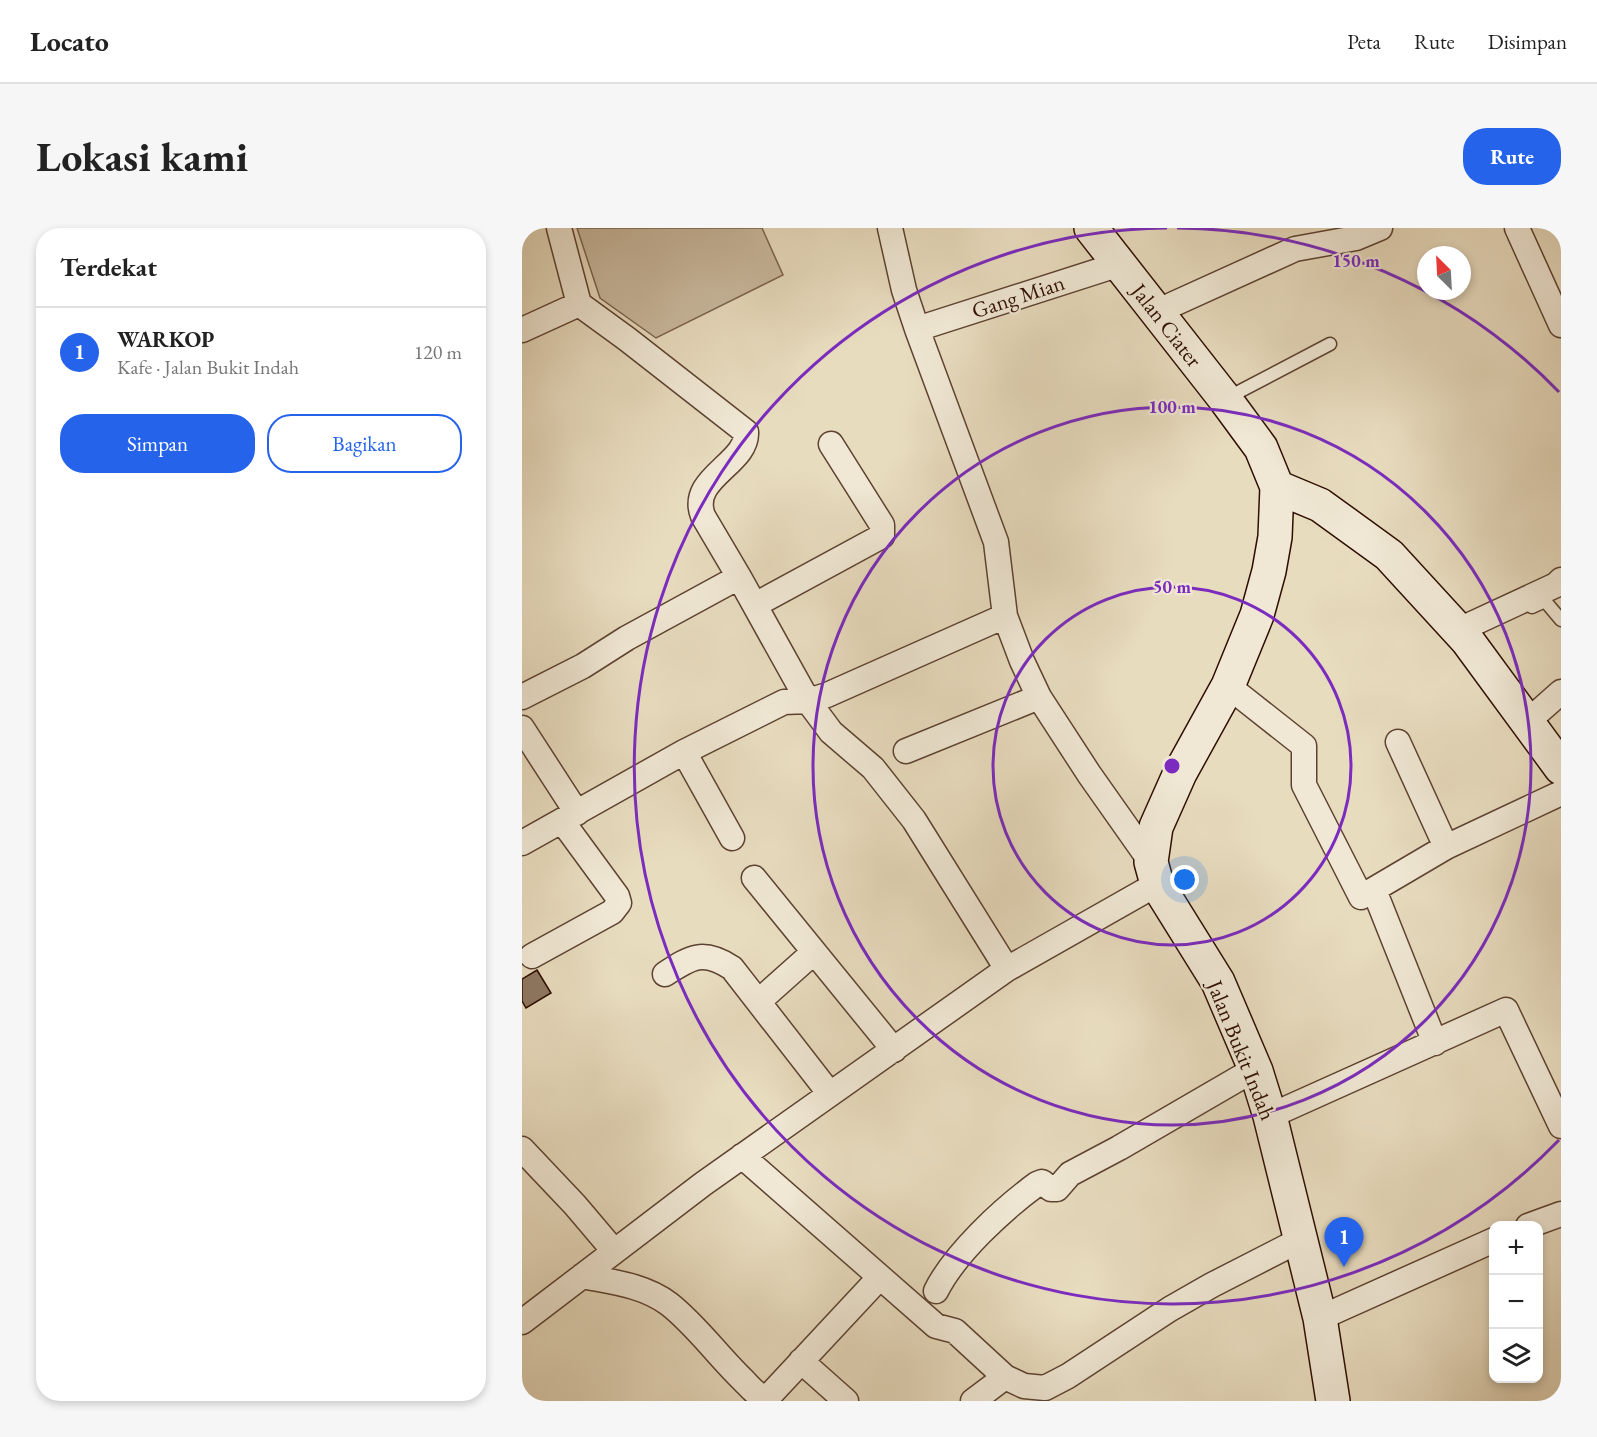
<!DOCTYPE html>
<html lang="id">
<meta charset="utf-8">
<style>
body{margin:0;font-family:"EB Garamond",serif;background:#f6f6f6;color:#222}
.controls{position:absolute;right:18px;bottom:18px;display:grid;overflow:hidden;border-radius:12px;box-shadow:0 3px 9px #0003}
.controls button{width:54px;height:54px;display:grid;place-items:center;padding:0;border:0;border-bottom:2px solid #e0e0e0;background:#fff;color:#222;font:30px sans-serif}
.compass{position:absolute;left:895px;top:18px;width:54px;height:54px;border-radius:50%;background:#fff;box-shadow:0 3px 9px #0003;rotate:336deg}
.you{position:absolute;left:663px;top:652px;width:21px;height:21px;margin:-15px;border:4px solid #fff;border-radius:50%;background:#1a73e8;box-shadow:0 0 0 9px #1a73e833}
.badge{display:grid;place-items:center;width:39px;height:39px;border-radius:50%;background:#2563eb;color:#fff;font-size:20px;font-weight:700}
.pin{position:absolute;translate:-50% -50px;filter:drop-shadow(0 2px 3px #0008)}
.pin::after{content:'';position:absolute;top:32px;width:21px;height:18px;background:inherit;clip-path:polygon(0 0,100% 0,50% 100%)}
.list{margin:0;padding:0;list-style:none}
h2{display:flex;justify-content:space-between;align-items:center;height:78px;margin:0;padding:0 24px;font-size:26px}
h2 small{font-size:20px;font-weight:400;color:#767676}
.list li{display:grid;grid-template-columns:39px 1fr auto;gap:18px;align-items:center;box-sizing:border-box;height:90px;padding:0 24px;border-top:2px solid #e0e0e0}
.list b{display:block;font-size:22px;white-space:nowrap}
.list p{margin:0;font-size:20px;white-space:nowrap;color:#767676}
.list em{font-size:20px;font-style:normal;color:#767676}
.actions{display:flex;gap:12px;padding:18px 24px}
.actions a{flex:1;padding:14px 0;border:2px solid #2563eb;border-radius:24px;text-align:center;font-size:21px;color:#2563eb}
.actions .main{background:#2563eb;color:#fff}
.icon{flex:none;width:33px;height:33px;fill:none;stroke:currentColor;stroke-width:2;stroke-linecap:round;stroke-linejoin:round}
.map{position:relative;flex:none;width:1039px;height:1173px;overflow:hidden;border-radius:24px}
header{display:flex;align-items:center;gap:36px;box-sizing:border-box;height:84px;padding:0 30px;background:#fff;border-bottom:2px solid #e0e0e0}
header strong{font-size:28px}
nav{display:flex;gap:33px;margin-inline-start:auto;font-size:21px}
.intro{display:flex;align-items:center;justify-content:space-between;box-sizing:border-box;height:144px;padding:0 36px}
h1{margin:0;font-size:42px}
.button{padding:15px 27px;border-radius:24px;background:#2563eb;color:#fff;font-size:21px;font-weight:700}
main{display:flex;gap:36px;padding:0 36px}
aside{flex:1;background:#fff;border-radius:24px;box-shadow:0 3px 9px #0003}
.map>svg:first-child{display:block}
.green{fill:#c9b99f;stroke:#7c6450;stroke-width:1.5}
.building{fill:#8f7964;stroke:#2f0e02;stroke-width:1.5}
.lines{fill:none;stroke-linecap:round;stroke-linejoin:round}
.lane-casing{stroke:#5d4231;stroke-width:15}
.street-casing{stroke:#5d4231;stroke-width:27}
.secondary-casing{stroke:#2f0e02;stroke-width:36}
.lane{stroke:#f0e8d5;stroke-width:12}
.street{stroke:#f0e8d5;stroke-width:24}
.secondary{stroke:#f0e8d5;stroke-width:33}
.ring{fill:none;stroke:#7b2cbf;stroke-width:3}
.labels{text-anchor:middle;stroke-width:4.5;stroke-linejoin:round;paint-order:stroke}
.street-label{font-size:22px;fill:#2f0e02;stroke:#f0e8d5}
.centre{fill:#7b2cbf;stroke:#f0e8d5;stroke-width:3}
.ring-label{font-size:18px;text-anchor:middle;font-weight:bold;fill:#7b2cbf;stroke:#f0e8d5;stroke-width:4.5;stroke-linejoin:round;paint-order:stroke}
</style>
<header>
<strong>Locato</strong>
<nav><a>Peta</a><a>Rute</a><a>Disimpan</a></nav>
</header>
<div class="intro"><h1>Lokasi kami</h1><a class="button">Rute</a></div>
<main>
<aside>
<h2>Terdekat<small></small></h2>
<ul class="list">
<li><span class="badge">1</span><div><b>WARKOP</b><p>Kafe · Jalan Bukit Indah</p></div><em>120 m</em></li>
</ul>
<div class="actions"><a class="main">Simpan</a><a>Bagikan</a></div>
</aside>
<div class="map">
<svg width="1039" height="1173" viewBox="0 0 1039 1173">
<rect width="100%" height="100%" fill="#e8dcbf"/>
<filter id="stains"><feTurbulence type="fractalNoise" baseFrequency=".00333" numOctaves="4"/><feColorMatrix values="0 0 0 0 .2 0 0 0 0 .09 0 0 0 0 .02 0 0 0 .5 -.17"/></filter>
<radialGradient id="worn" r=".72"><stop offset=".6" stop-color="#630" stop-opacity="0"/><stop offset="1" stop-color="#630" stop-opacity=".3"/></radialGradient>
<path class="green" d="M55,0H240L261,47L134,110L78,70Z"/>
<path class="building" d="M15,742L29,765L4,780L0,773V751Z"/>
<g class="lines">
<g class="lane-casing">
<path id="lane" d="M705,170L808,116
M1010,379L1023,373L1039,392"/>
</g>
<g class="street-casing">
<path id="street" d="M37,0L57,76
M368,0L382,62L395,101L474,314L483,388L500,433L517,469L567,546L629,634
M995,0L1039,97
M634,84L773,21L834,10L858,0
M395,101L598,36
M0,102L57,76
M233,377L360,308V297L309,216
M937,402L1034,357L1039,352
M706,458L782,518V557L839,669L924,619L1039,565
M0,469L61,438L105,410L217,349
M1005,494L1039,464
M0,500L55,585
M876,514L924,619
M384,523L517,469
M162,524L210,610
M0,615L162,524L262,474L286,473L305,467L483,388
M232,650L372,822
M852,662L913,815
M10,728L90,684L97,675L95,668L40,593
M485,741L635,656
M143,746C169,729 181,721 210,740L308,866
M245,766L292,724
M748,888L984,782L1039,898
M0,921L53,977L92,1023
M220,928L414,1098L433,1103L483,1149L502,1158L523,1160L546,1148L648,1081L690,1057L778,1012
M1006,998L1039,986
M60,1048C90,1054 122,1057 147,1076C174,1097 196,1128 221,1152C227,1158 233,1166 241,1169L247,1168L358,1049
M414,1063C433,1025 481,981 515,956L520,954L529,961H535L548,946L597,920L733,841
M798,1090L972,1012
M0,1094L181,956L485,741L392,592L351,540L309,504L286,473L217,349L181,288C166,250 226,236 224,204L105,111L57,76
M279,1133L324,1173
M451,1173L483,1149"/>
</g>
<g class="secondary-casing">
<path id="secondary" d="M569,0L703,171L739,220L755,259L753,309L747,343L735,387L706,458L658,545L634,599L629,634L635,656L696,754L734,843L748,888L798,1090L811,1173
M755,259L798,277L867,327L945,412L1039,540"/>
</g>
<use href="#lane" class="lane"/>
<use href="#street" class="street"/>
<use href="#secondary" class="secondary"/>
</g>
<g class="ring">
<circle cx="650" cy="538" r="179"/>
<circle cx="650" cy="538" r="359"/>
<path d="M1037 912A538 538 0 1 1 645 0M655 0A538 538 0 0 1 1037 164"/>
</g>
<g class="labels">
<g class="street-label">
<text transform="translate(496 68) rotate(-18)" y="8">Gang Mian</text>
<text transform="translate(645 97) rotate(52)" y="8">Jalan Ciater</text>
<text transform="translate(720 822) rotate(68)" y="8">Jalan Bukit Indah</text>
</g>
</g>
<circle cx="650" cy="538" r="9" class="centre"/>
<g class="ring-label">
<text x="834" y="39">150 m</text>
<text x="650" y="185">100 m</text>
<text x="650" y="365">50 m</text>
</g>
<rect width="100%" height="100%" filter="url(#stains)"/>
<rect width="100%" height="100%" fill="url(#worn)"/>
</svg>
<div class="controls">
<button>+</button>
<button>−</button>
<button><svg class="icon" aria-label="layers" viewBox="0 0 24 24"><path d="M12 4l9 5-9 5-9-5zM3 14l9 5 9-5"/></svg></button>
</div>
<svg class="compass" viewBox="-18 -18 36 36"><path d="M0-13l5 13h-10z" fill="#e53935"/><path d="M0 13l5-13h-10z" fill="#767676"/></svg>
<div class="you"></div>
<div class="pin badge" style="left:822px;top:1039px">1</div>
</div>
</main>
